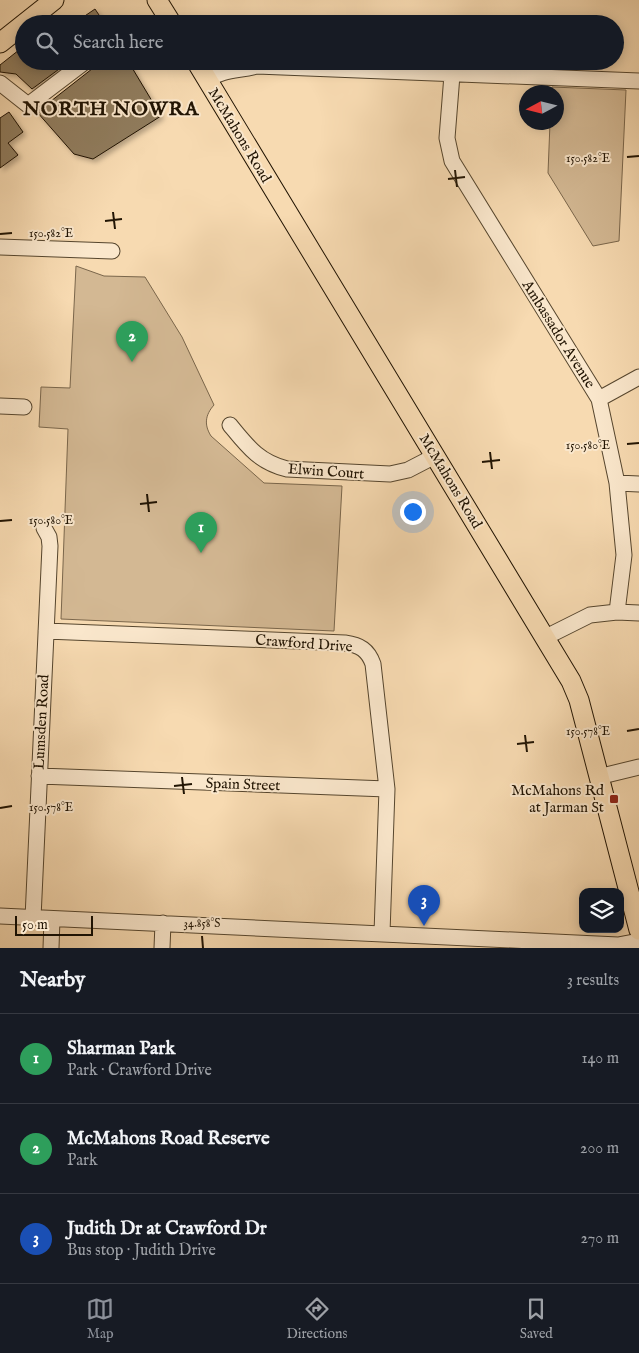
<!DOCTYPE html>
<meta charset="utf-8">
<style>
body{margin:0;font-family:"IM FELL English",serif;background:#20242c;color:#f1f3f6}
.controls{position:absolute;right:15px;bottom:15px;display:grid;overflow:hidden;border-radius:10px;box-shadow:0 2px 12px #0003}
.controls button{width:45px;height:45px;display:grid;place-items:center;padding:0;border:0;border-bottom:1px solid #363941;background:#171b24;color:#f1f3f6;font:25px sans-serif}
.compass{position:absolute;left:519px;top:85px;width:45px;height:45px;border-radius:50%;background:#171b24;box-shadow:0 2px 12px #0003;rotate:263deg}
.scale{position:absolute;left:15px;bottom:12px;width:78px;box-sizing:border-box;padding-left:5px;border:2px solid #211403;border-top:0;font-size:14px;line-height:18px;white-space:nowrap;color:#211403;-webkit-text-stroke:4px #fae7cc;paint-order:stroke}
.you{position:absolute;left:412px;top:511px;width:18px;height:18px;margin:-12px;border:4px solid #fff;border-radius:50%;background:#1a73e8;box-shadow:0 0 0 8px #1a73e833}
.badge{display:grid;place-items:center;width:32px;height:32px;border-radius:50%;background:#8c9099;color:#fff;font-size:16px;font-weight:700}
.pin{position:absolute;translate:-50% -41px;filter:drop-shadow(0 1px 2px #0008)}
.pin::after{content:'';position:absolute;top:26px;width:18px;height:15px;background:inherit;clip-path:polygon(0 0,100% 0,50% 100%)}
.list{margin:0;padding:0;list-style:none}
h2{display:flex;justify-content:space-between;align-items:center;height:65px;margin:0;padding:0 20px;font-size:21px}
h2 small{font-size:16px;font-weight:400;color:#9ea1a6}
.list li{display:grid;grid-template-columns:32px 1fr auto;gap:15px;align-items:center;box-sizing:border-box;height:90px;padding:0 20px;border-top:1px solid #363941}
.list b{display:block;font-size:19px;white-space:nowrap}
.list p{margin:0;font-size:16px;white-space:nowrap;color:#9ea1a6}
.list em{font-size:16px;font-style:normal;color:#9ea1a6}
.icon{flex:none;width:28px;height:28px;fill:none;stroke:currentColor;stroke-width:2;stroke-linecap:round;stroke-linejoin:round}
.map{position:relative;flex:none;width:639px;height:948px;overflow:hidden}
.search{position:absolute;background:#171b24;box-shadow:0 2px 12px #0003;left:15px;right:15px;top:15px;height:55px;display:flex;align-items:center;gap:12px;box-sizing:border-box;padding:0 18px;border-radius:28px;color:#9ea1a6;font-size:19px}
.sheet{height:335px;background:#171b24}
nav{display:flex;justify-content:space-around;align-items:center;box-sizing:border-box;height:70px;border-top:1px solid #363941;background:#171b24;font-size:14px;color:#9ea1a6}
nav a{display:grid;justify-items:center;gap:2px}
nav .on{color:#8c9099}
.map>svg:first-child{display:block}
.green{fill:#d3b893;stroke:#7a664b}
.building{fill:#907b5d;stroke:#211403;filter:url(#shadow)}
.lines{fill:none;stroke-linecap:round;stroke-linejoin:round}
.minor-casing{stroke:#56462e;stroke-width:17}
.major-casing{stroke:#211403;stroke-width:21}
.minor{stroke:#fae7cc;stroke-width:15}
.major{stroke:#f7dab1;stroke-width:19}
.ticks{fill:none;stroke:#211403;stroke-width:2}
.poi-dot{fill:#8f2418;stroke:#fae7cc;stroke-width:2}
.labels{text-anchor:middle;stroke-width:4;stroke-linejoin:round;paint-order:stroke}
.street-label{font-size:15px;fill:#211403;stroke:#fae7cc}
.poi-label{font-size:15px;fill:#211403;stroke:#fae7cc;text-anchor:end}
.district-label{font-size:20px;font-weight:bold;letter-spacing:1px;fill:#211403;stroke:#fae7cc}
.ticks-label{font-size:12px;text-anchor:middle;fill:#211403;stroke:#fae7cc;stroke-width:4;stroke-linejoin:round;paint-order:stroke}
</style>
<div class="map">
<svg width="639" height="948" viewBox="0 0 639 948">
<defs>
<filter id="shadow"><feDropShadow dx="3" dy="3" stdDeviation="2.5" flood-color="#0004"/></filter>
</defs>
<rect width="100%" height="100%" fill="#f7dab1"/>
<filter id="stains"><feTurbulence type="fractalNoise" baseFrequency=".004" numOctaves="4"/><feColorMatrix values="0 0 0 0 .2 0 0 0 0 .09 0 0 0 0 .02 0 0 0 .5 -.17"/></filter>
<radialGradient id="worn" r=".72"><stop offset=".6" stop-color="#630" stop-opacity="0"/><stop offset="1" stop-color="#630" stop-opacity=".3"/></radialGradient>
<path class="green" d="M552,87L626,90L619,241L593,246L548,173L550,123L556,122V92H552Z
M76,266L104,276L145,277L182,337L214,405C205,415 204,425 211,436L264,483L342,486L334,631L61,619L68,429L39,427L41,387L70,388Z"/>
<path class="building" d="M95,9L105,24H73Z
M24,46V61H70L32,89L16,74L0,72V65Z
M95,61H128L161,116L93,159L74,154L37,112L97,65Z
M9,112L23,132L8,143L18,155L0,168V118Z"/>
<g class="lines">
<g class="minor-casing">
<path id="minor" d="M198,65L205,61H212
M452,75L447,138L452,161L599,399L617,483L624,555L617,612
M207,80C224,69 238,71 257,66L639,81
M0,83L28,105L86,61
M0,247L112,251
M599,399L639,377
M0,406L24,407
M230,425C248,447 259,462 287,469L390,474L408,470L435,456
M617,483L639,484
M46,631L345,643C360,645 368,650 373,664L387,789L382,933
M546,637L590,615L617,612L639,613
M39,776L387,789
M598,777L639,767
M0,916L618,945L639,941
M33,918L50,546L49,537L44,528
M51,948L52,919
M162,948L163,923"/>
</g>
<g class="major-casing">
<path id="major" d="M157,0L172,24
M0,43L54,0
M196,61L571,681L579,700L639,930"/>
</g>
<use href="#minor" class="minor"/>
<use href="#major" class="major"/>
</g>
<path class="ticks" d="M627,157L639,156M455,170L457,187M448,179L465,177M113,212L115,229M105,221L122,219M0,234L12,233M627,444L639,443M490,452L492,469M482,462L500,460M147,494L149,512M140,504L157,502M0,521L12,520M627,731L639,729M525,735L527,752M517,744L534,742M182,777L184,794M174,786L192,784M0,808L12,806M202,936L203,948"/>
<rect class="poi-dot" x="609" y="794" width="10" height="10" rx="2.5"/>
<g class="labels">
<g class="street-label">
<text transform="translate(240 135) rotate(59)" y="5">McMahons Road</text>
<text transform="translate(559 334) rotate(58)" y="5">Ambassador Avenue</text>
<text transform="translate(326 471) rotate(4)" y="5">Elwin Court</text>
<text transform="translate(451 481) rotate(59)" y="5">McMahons Road</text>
<text transform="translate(304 643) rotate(4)" y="5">Crawford Drive</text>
<text transform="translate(41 722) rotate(-87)" y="5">Lumsden Road</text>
<text transform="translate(243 784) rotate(2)" y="5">Spain Street</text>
</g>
<g class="poi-label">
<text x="604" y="795">McMahons Rd<tspan x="604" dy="17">at Jarman St</tspan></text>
</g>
<g class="district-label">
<text x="111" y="115">NORTH NOWRA</text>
</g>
</g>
<g class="ticks-label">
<text x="588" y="162">150.582°E</text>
<text x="51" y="237">150.582°E</text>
<text x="588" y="449">150.580°E</text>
<text x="51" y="524">150.580°E</text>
<text x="588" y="735">150.578°E</text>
<text x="51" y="811">150.578°E</text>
<text x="202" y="927">34.858°S</text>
</g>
<rect width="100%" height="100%" filter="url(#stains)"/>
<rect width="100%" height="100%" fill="url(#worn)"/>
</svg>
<div class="controls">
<button><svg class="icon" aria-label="layers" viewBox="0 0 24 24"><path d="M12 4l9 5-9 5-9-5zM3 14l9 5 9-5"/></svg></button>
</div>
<svg class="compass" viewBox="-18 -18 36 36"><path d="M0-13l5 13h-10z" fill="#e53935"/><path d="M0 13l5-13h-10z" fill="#9ea1a6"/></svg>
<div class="scale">50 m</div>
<div class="you"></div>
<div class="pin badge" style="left:201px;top:553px;background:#2e9e5b">1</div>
<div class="pin badge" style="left:132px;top:362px;background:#2e9e5b">2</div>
<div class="pin badge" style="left:424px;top:926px;background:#1a4fb4">3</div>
<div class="search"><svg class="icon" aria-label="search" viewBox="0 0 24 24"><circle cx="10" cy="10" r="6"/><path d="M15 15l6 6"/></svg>Search here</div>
</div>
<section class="sheet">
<h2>Nearby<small>3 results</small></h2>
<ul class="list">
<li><span class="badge" style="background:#2e9e5b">1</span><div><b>Sharman Park</b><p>Park · Crawford Drive</p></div><em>140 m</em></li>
<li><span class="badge" style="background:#2e9e5b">2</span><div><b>McMahons Road Reserve</b><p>Park</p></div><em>200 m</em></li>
<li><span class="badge" style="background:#1a4fb4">3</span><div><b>Judith Dr at Crawford Dr</b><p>Bus stop · Judith Drive</p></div><em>270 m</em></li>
</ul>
</section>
<nav>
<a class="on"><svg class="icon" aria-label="map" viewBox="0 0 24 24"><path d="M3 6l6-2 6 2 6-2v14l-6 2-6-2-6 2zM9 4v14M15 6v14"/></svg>Map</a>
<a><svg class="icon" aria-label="directions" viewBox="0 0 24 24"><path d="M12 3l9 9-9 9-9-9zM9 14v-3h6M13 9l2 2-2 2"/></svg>Directions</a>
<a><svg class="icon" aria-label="saved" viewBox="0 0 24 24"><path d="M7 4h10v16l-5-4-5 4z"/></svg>Saved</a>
</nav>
